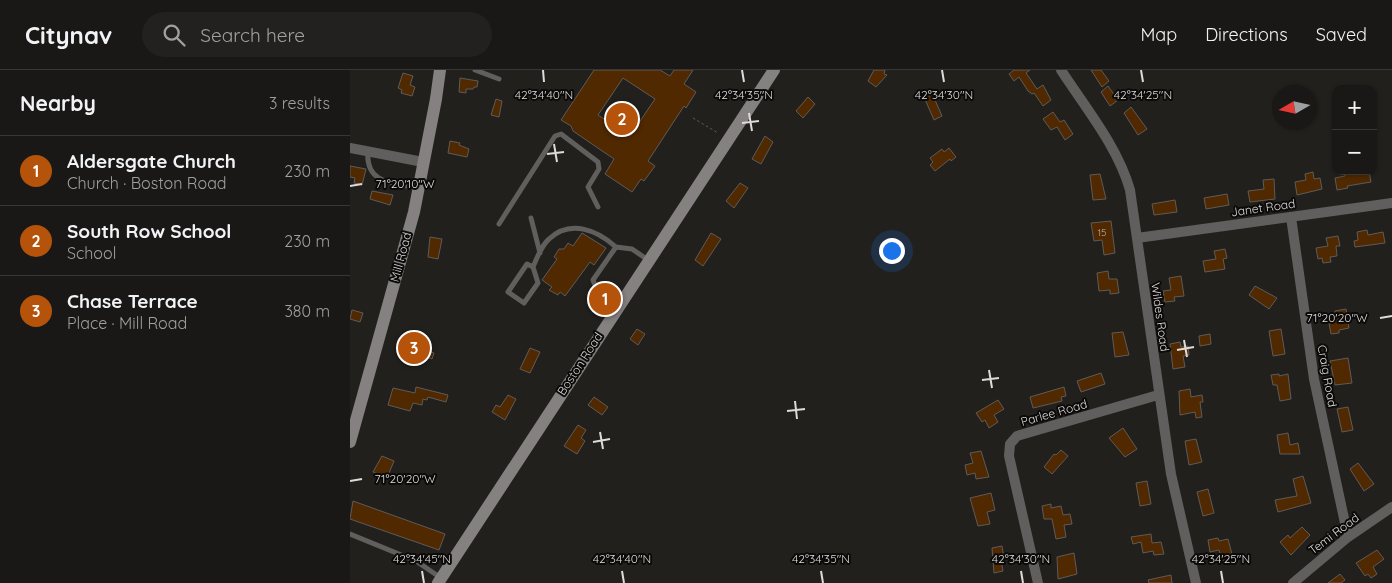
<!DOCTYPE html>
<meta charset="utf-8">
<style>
body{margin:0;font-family:Quicksand,sans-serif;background:#23211f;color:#f1f3f6}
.controls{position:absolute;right:15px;top:15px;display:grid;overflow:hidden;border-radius:10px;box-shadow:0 1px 4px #0004}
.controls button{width:45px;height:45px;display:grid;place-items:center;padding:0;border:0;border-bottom:1px solid #383735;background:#1a1816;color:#f1f3f6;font:25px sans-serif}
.compass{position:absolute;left:922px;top:15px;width:45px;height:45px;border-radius:50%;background:#1a1816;box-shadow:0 1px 4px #0004;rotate:261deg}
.you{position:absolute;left:541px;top:180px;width:18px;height:18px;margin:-12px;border:4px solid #fff;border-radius:50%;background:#1a73e8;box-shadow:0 0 0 8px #1a73e833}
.badge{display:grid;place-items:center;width:32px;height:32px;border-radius:50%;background:#b45309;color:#fff;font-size:16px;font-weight:700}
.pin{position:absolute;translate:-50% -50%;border:2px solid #fff;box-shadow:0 1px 5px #0006}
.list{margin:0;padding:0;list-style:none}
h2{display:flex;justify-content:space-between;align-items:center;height:65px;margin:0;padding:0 20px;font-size:21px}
h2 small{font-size:16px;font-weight:400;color:#9fa0a1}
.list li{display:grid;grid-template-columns:32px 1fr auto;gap:15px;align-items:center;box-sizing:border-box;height:70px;padding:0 20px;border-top:1px solid #383735}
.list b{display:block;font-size:19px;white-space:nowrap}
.list p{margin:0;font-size:16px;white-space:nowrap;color:#9fa0a1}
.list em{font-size:16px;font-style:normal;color:#9fa0a1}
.icon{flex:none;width:28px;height:28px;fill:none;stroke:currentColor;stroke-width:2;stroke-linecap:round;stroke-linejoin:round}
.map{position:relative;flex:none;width:1042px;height:513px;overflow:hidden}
header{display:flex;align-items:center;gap:30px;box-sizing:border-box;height:70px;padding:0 25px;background:#1a1816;border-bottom:1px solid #383735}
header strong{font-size:24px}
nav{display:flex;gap:28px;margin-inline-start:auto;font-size:18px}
.search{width:350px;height:45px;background:#23211f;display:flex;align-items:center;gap:12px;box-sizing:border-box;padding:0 18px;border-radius:28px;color:#9fa0a1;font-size:19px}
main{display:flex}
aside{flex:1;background:#1a1816}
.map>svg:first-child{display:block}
.building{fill:#502900;stroke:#5f5b58;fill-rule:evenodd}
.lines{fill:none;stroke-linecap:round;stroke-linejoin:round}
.path{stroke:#5d5b58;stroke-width:1;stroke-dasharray:2.5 2.5;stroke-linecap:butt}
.service{stroke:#615e5e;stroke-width:5}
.minor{stroke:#615e5e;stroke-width:10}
.secondary{stroke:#858180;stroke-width:12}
.ticks{fill:none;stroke:#dedcda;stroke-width:2}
.labels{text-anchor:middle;stroke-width:4;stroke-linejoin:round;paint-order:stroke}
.number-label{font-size:10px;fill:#baafa4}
.street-label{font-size:12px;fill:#dedcda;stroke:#0b0a09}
.ticks-label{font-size:12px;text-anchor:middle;fill:#dedcda;stroke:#0b0a09;stroke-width:4;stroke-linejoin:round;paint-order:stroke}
</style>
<header>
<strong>Citynav</strong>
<div class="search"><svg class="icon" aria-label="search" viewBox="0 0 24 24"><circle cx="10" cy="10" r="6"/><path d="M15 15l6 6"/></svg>Search here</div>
<nav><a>Map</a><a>Directions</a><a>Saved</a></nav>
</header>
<main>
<aside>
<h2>Nearby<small>3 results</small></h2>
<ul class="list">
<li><span class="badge">1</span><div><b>Aldersgate Church</b><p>Church · Boston Road</p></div><em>230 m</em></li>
<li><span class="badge">2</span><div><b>South Row School</b><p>School</p></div><em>230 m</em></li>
<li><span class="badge">3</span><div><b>Chase Terrace</b><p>Place · Mill Road</p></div><em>380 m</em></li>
</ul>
</aside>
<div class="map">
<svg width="1042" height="513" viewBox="0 0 1042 513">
<rect width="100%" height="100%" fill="#22201d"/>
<path class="building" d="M244,0H310L320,6L324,0H343L334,14L346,22L336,38L334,36L298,91L305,96L294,111L291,109L282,122L255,104L264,89L223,61L221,56L211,50ZM273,8L305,29L280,66L248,45Z
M524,0H535L534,4L537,5L526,17L518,11Z
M664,0H680L676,3L687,19L693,15L701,30L693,36L684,23L682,24L678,21L669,7L664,11L659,4Z
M741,0H751L759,11L752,17Z
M53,3L63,6L60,15L65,17L62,26L51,23L52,20L48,18Z
M110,8L128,11L127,17H124L123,19H116V23L109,22Z
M758,16L768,30L760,36L751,22Z
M582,23L592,46L584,50L574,27Z
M458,27L465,34L453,48L446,41Z
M146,29L152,31L149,47L141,45Z
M781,37L797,59L788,65L774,43Z
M703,42L710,52L714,50L723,64L715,70L707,57L701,60L693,49Z
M415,66L423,72L411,94L402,89Z
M100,71L110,73L109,75L119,79L117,87L98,83Z
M599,78L606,87L601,91L600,89L585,101L580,95L583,92L580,88L592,79L594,82Z
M0,96L16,99L12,115L4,113L5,108L0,107Z
M995,101H1019L1021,112L997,116L998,118L987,120L985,108L995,106Z
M963,102L964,109L970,108L972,119L947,125L945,112L956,110L955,104Z
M750,104L756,129L743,130L740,105Z
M924,109L925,129L900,132L898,121L914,119L913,110Z
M390,113L398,118L384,138L376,131Z
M22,121L43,125L40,135L20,129Z
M877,124L879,135L856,139L854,128Z
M825,130L827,142L804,145L802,134Z
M761,151L765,183L754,185L752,170L744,171L741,153Z
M1017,160L1018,165L1033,162L1035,173L1005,177L1004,171L1008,170L1007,162Z
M232,163L256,178L244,195L240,192L215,226L210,222L208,225L199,220L202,217L192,210L207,189L204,187L209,179H214L218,173L223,176Z
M361,163L371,169L353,196L345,190Z
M988,166L990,176H986L987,186L980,187L981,192L973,193L972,188L968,189L966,178L978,176L976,168Z
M80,167L92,169L88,189L78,187Z
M875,179L877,188L873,189L875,199L855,202L853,191L866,189L864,181Z
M758,201L759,209H767L769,223L760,224V220L749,221L747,203Z
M831,206L834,226L824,227L825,231L815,232L813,221L821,220L819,208Z
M905,216L927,228L919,239L899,225Z
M996,239L999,258L989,260V263L981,264L979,253L985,252V241Z
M2,240L13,243L10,252L0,249Z
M287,259L295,264L288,275L280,269Z
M931,259L935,284L923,286L919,261Z
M773,262L779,285L765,287L762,263Z
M860,264L861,274L850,276L849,266Z
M60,266L72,270L69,278L84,283L82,289L68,284L66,290L54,287Z
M830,272L831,277L838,276L839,285L833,286L835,297L823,299L820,274Z
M180,278L190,282L180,303L170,299Z
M998,288L1002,313L985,315L980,291Z
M751,303L755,314L731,322L727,311Z
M929,304V306L938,304L941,329L930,331L927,315H923L921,305Z
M66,317L98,325L96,332L78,327L77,330L73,329L72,335L63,333L60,341L38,335L43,318L65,323Z
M714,317L716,326L711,327L712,331L683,338L680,327Z
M840,319L841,327L852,325L853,332H850L852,347L846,348L845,342L830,345L829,321Z
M158,325L166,329L155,350L142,342L146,335L150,337Z
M244,327L258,337L252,345L238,335Z
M648,330L654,339L644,345L648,352L639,358L635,350L632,352L626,343Z
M998,337L1003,360L992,362L987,339Z
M228,355L236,360L231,368L235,371L227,384L214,376Z
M773,358L787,379L775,387L759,368Z
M938,363L940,375L948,373L950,384H930L927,365Z
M846,369L852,392L839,395L835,371Z
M711,380L718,386L702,404L694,397L704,384L706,385Z
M631,381L639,407L626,409L625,403L617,405L615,395L623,393L620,383Z
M32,386L44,391L37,408L23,402Z
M1008,393L1024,414L1014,421L1000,399Z
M953,406L961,433L928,442L925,430L947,426L943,409Z
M797,411L801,434L790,436L786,413Z
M858,419L864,443L853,446L847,422Z
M641,423L645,440L637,442L640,454L628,456L620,428Z
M3,431L95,464L89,480L0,449Z
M701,434V438L711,436L713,445L720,444L722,454L714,455L716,467L706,469L702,449H694L692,436Z
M952,457L960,465L941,485L930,472L938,465L940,468Z
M801,464L802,473L811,472L814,484L804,485L803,481L793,483L791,472L783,474L781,467Z
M868,468L869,471L878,469L883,488L872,491L869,480L860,482L858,470Z
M652,476L654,489L651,490L653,501L644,503L642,478Z
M1027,480L1034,489L1023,497L1027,504L1021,508L1018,504L1015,506L1006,493Z
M724,483L727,504L708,509L707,487Z
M990,504L995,510L991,513H978Z
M821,505L822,513H799L798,510Z"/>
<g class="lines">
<path class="path" d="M343,48L368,63"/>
<path class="service" d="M125,0L149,9
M18,81C15,114 43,113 68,118
M181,148L190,183
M149,154L205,66L211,64L248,92L249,99L238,117L248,137
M183,197L188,213L174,233L158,222L177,194L183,197C187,188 191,176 199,169C220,149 247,160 266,177
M265,239L250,228L243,210L266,177L282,179L298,190
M0,464L66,491L91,508"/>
<path class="minor" d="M711,0C735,37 768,77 780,120L821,404L846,513
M0,78L73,92
M941,147L964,309L998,467
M787,168L1042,133
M688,513L659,386L660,374L667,366L808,325
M943,513L998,467L1042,437"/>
<path class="secondary" d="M0,372L64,142L86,29L90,0
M88,513L424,0"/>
</g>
<path class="ticks" d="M193,0L194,12M392,0L394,12M592,0L594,12M791,0L793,12M399,43L402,61M392,53L409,51M204,74L207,92M197,84L214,82M0,116L12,114M1030,248L1042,246M834,270L837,287M827,280L844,277M639,300L642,318M632,310L649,308M445,331L447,349M437,341L455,339M250,362L253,379M243,372L260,369M0,411L12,409M72,501L74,513M272,501L274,513M471,501L473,513M671,501L673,513M871,501L873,513"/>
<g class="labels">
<g class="number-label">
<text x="752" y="166">15</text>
</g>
<g class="street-label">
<text transform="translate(913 138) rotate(-8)" y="4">Janet Road</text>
<text transform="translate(51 187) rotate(-75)" y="4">Mill Road</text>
<text transform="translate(810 247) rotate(82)" y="4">Wildes Road</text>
<text transform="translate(230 294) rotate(-57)" y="4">Boston Road</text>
<text transform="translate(977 306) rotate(80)" y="4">Craig Road</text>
<text transform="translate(704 343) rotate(-16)" y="4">Parlee Road</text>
<text transform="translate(984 464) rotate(-37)" y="4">Temi Road</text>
</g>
</g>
<g class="ticks-label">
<text x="194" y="29">42°34'40"N</text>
<text x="394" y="29">42°34'35"N</text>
<text x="594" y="29">42°34'30"N</text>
<text x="793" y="29">42°34'25"N</text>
<text x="55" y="118">71°20'10"W</text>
<text x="987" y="252">71°20'20"W</text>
<text x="55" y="413">71°20'20"W</text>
<text x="72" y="493">42°34'45"N</text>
<text x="272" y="493">42°34'40"N</text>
<text x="471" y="493">42°34'35"N</text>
<text x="671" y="493">42°34'30"N</text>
<text x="871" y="493">42°34'25"N</text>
</g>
</svg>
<div class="controls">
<button>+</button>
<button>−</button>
</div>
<svg class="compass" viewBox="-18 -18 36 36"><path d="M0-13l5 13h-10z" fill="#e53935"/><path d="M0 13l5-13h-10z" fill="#9fa0a1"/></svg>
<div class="you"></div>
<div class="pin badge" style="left:255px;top:229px">1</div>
<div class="pin badge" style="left:272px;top:49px">2</div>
<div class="pin badge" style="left:64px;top:278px">3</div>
</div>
</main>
